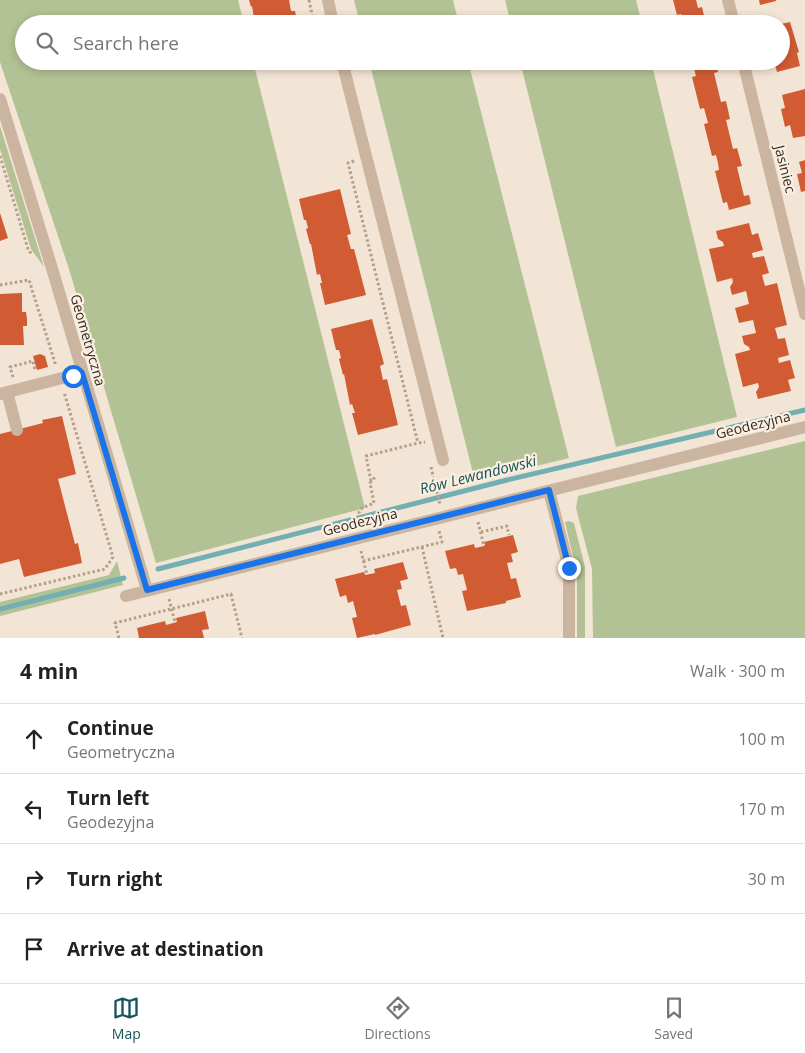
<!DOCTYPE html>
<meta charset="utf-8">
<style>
body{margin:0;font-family:"Open Sans",sans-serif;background:#f6f6f6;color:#222}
.stop{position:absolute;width:15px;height:15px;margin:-11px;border:4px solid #1a73e8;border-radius:50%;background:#fff}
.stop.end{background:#1a73e8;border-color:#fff;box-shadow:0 1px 5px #0008}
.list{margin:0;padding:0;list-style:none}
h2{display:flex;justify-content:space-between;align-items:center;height:65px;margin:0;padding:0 20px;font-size:21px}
h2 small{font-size:16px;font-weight:400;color:#767676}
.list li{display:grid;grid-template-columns:32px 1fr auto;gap:15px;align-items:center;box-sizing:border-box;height:70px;padding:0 20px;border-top:1px solid #e0e0e0}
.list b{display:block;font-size:19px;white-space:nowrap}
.list p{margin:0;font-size:16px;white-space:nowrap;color:#767676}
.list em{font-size:16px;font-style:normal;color:#767676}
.icon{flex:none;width:28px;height:28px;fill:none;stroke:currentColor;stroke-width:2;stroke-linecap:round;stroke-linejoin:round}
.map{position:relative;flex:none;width:805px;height:638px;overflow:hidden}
.search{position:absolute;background:#fff;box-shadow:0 2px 8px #0003;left:15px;right:15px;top:15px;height:55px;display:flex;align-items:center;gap:12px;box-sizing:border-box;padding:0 18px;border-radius:28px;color:#767676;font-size:19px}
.sheet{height:345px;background:#fff}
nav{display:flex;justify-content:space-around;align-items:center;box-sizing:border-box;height:70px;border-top:1px solid #e0e0e0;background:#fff;font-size:14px;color:#767676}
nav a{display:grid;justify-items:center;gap:2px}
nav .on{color:#165459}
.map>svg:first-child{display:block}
.green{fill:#b2c294}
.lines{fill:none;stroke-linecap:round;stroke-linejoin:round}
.stream{stroke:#71afb2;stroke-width:5}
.building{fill:#d15c34}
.path{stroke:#b79e8a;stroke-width:3;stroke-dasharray:2.5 2.5;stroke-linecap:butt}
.minor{stroke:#cbb4a0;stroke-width:12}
.route{stroke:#1a73e8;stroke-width:6}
.labels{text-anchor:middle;stroke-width:4.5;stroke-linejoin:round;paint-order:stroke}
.street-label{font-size:14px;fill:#342924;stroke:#faefe1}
.water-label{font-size:15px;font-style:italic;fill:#165459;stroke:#faefe1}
</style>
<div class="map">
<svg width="805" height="638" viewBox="0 0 805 638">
<rect width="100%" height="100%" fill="#f3e5d5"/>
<path class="green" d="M0,0H238L244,24H24V61H253L365,508L156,563L69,269L0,62Z
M354,0H453L459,24H360Z
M505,0H636L642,24H511Z
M369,61H468L569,458L475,481Z
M520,61H651L737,417L616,447Z
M0,126L44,267L31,249L0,149Z
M805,441V638H593L592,569L576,508L578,496Z
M569,521L574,523L585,567V638H577V574L565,522Z
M117,561L123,585L0,616V602L109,575Z"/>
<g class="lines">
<path class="stream" d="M158,569L507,480L805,410
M0,609L124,578"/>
</g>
<path class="building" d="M249,0H289L291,11H295L298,24H255L252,6L251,7Z
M673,0H696L698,8L702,7L706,24H683L681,14L677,15Z
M759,0H776V1L760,5Z
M790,22L799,52L797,53L800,66L777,72L774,61H781V24Z
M264,61H285V62L266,67Z
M692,61H716L718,72L714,73L721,102L726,101L730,119L726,120L733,149L737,148L742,166L737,167L744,196L749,195L751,204L729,210L727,202L723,203L715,171L719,170L718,163L716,155L712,156L704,124L708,123L704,108L700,109L692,77L696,76Z
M805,89V136L793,138L790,125L785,127L781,109L785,108L782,95Z
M805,160V191L801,192L797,174L802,173L799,162Z
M340,189L351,234L347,235L351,249H354L366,295L325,305L320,283H322L320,274L317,275L311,244H310L306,229L308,228L306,220H304L299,199Z
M0,213L8,238L0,241Z
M749,223L752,235L758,233L763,250L752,253L753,258L764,256L769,273L762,275L765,286L777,283L787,325L775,328L778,339L785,338L789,355L778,358L779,363L790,360L795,378L788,380L791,391L758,399L756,392L759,387L758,383L743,387L735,354L750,350L749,347L744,344L742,336L756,333L753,320L739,323L735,308L749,304L746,291L732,295L730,287L733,282L732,278L717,282L709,249L724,246L723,242L718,239L716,231Z
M22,293V312H26L27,319V326H23L24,345H0V294Z
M372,319L384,364L380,366L383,380L387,379L398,425L358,435L352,413H355L352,404L350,405L344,374L343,375L339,359L341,358L339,350H336L331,329Z
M40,354L45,356L48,367L37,370L33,356Z
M62,416L76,474L58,479L75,544L78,543L82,563L24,577L19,559L0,564V434L43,423L42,420Z
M513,535L518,552L511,554L513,562L507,563L511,579L516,578L521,597L506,601V603L467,611L462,591L467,590L463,574L458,575L456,568L450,569L445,551L474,544L475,548L484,546L485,545L484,542Z
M403,562L408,579L400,581L402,589L397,590L401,606L406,605L411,625L375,635V634L357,638L352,618L357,617L353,601L348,603L346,595L340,597L335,579L364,572L365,575L375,573L374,569Z
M205,611L209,629L202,630L204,638H139L137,628L165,621L166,625L177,622L176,618Z"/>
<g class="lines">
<path class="path" d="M309,0L314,24
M0,156L28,249L32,255
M354,161L348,163L418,443
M0,285L29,280L56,366
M13,377L10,367L33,361L35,370
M431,467L440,505
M371,481L366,456L418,443L425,442
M478,522L484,546
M363,523L359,512L362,508L374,503L370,483L376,476
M481,532L507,526L509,535
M422,547L443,638
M361,551L367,575
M363,561L442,542L439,531
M0,594L105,569L113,557L64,392
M169,599L175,622
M119,638L115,623L231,594L242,638"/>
<path class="minor" d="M328,0L333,24
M728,0L734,24
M342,61L443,460
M743,61L805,314
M0,99L54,275L147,590
M7,392L17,430
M0,394L82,373
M549,491L569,568V638
M126,596L805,427"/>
</g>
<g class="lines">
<path class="route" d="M73,376L82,373L147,590L549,490L569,568"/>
</g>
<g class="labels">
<g class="street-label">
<text transform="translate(785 169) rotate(76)" y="5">Jasiniec</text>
<text transform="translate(88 340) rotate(74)" y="5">Geometryczna</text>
<text transform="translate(753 425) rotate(-14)" y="5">Geodezyjna</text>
<text transform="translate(360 522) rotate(-14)" y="5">Geodezyjna</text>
</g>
<g class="water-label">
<text transform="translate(478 475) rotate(-14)" y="5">Rów Lewandowski</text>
</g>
</g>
</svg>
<div class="stop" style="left:73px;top:376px"></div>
<div class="stop end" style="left:569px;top:568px"></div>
<div class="search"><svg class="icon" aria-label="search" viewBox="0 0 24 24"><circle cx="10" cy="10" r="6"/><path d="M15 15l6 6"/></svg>Search here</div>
</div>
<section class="sheet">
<h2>4 min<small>Walk · 300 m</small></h2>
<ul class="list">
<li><svg class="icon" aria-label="ahead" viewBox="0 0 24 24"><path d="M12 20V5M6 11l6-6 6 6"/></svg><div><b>Continue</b><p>Geometryczna</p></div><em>100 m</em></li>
<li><svg class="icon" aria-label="left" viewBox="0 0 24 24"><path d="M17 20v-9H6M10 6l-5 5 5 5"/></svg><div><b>Turn left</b><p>Geodezyjna</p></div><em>170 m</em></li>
<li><svg class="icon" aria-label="right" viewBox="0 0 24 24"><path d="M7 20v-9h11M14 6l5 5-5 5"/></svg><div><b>Turn right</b></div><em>30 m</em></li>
<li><svg class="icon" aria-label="arrive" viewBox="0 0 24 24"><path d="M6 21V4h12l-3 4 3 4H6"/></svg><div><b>Arrive at destination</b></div></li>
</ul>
</section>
<nav>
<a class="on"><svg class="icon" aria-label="map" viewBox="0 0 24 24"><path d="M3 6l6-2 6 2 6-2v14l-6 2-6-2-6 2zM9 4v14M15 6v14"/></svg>Map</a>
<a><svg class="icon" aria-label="directions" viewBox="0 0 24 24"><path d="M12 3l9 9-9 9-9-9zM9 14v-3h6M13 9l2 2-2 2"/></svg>Directions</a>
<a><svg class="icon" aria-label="saved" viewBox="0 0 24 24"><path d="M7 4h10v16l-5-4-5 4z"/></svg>Saved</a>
</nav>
